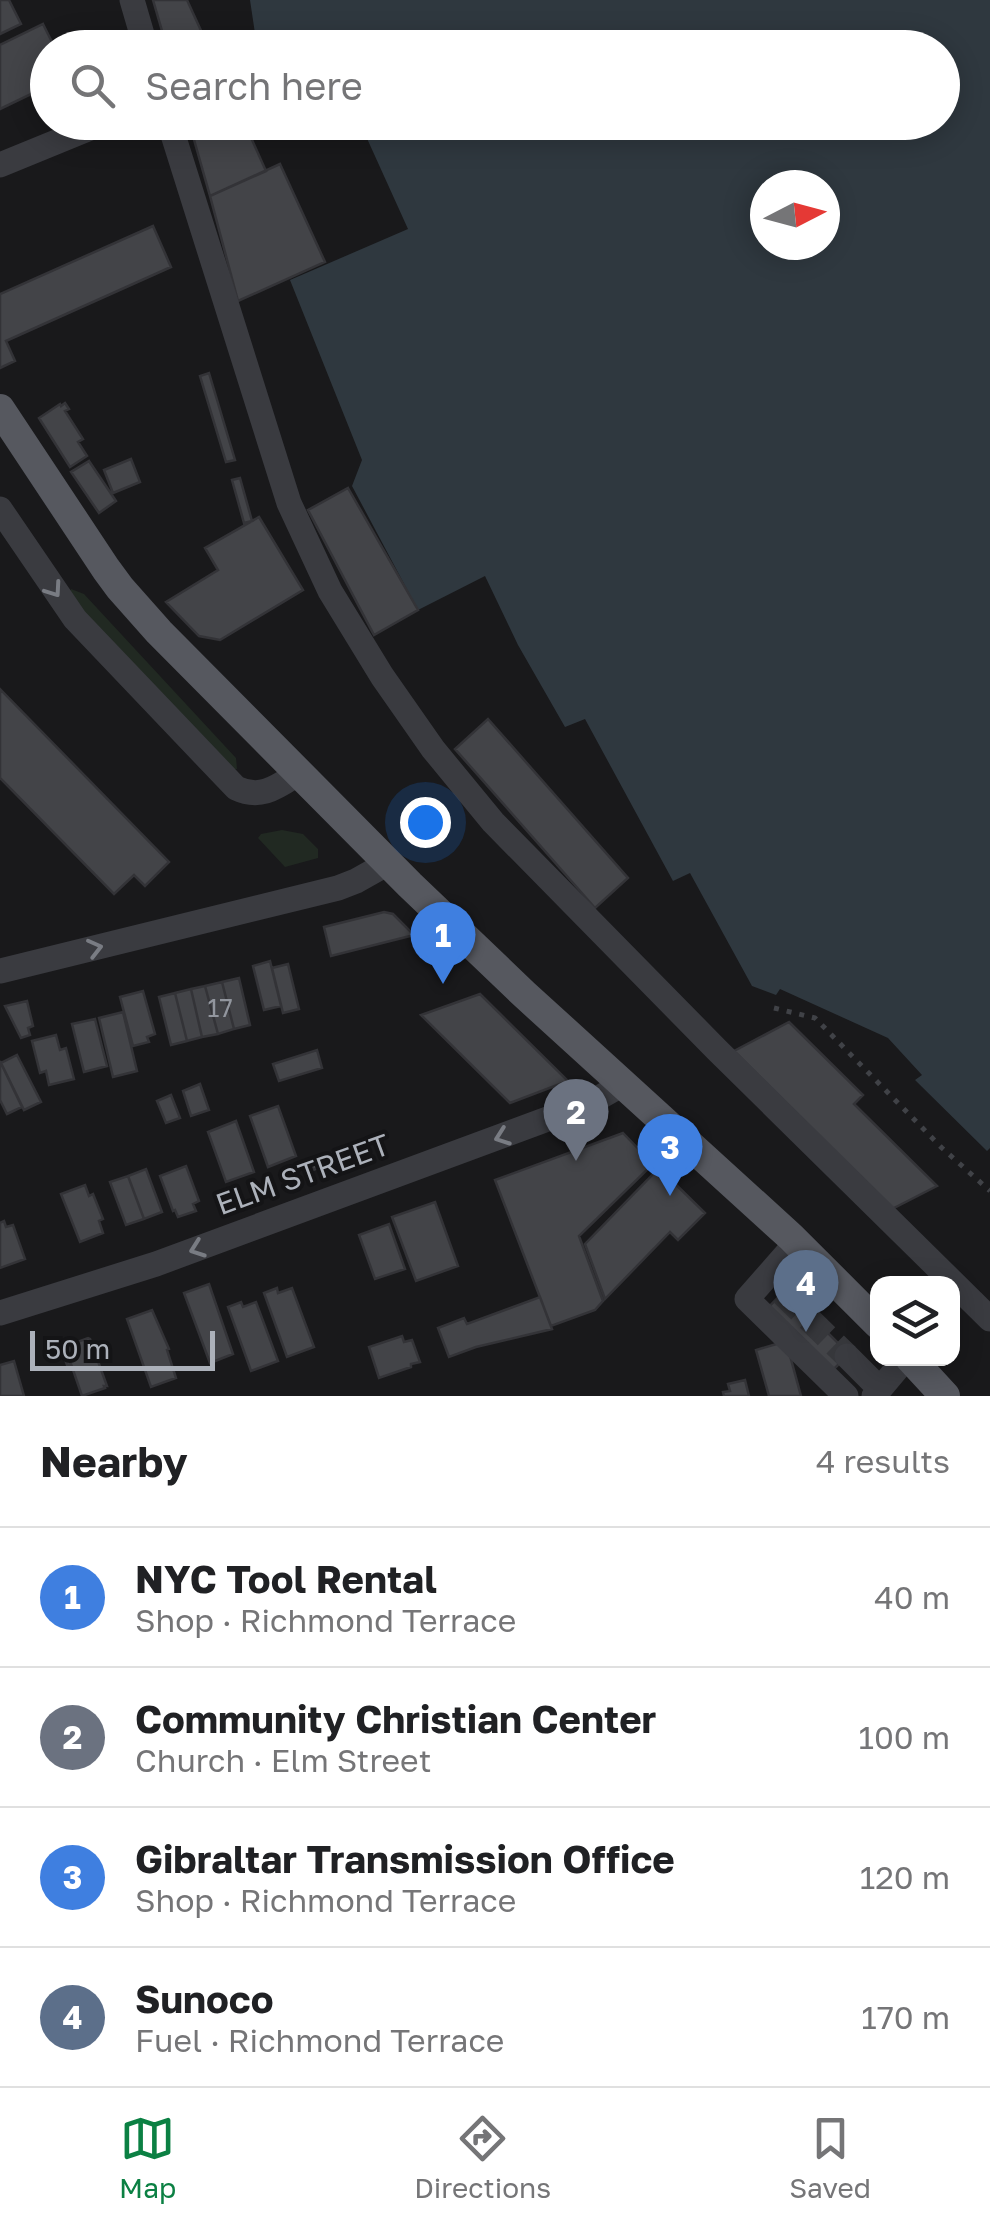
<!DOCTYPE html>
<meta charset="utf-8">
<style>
body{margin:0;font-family:"Golos Text",sans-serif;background:#f6f6f6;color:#202124}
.controls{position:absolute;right:30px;bottom:30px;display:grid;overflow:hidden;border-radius:20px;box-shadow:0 5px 25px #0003}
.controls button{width:90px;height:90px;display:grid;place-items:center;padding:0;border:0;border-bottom:2px solid #e0e0e0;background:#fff;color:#202124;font:50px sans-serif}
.compass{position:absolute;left:750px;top:170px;width:90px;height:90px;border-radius:50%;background:#fff;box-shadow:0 5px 25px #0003;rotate:84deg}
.scale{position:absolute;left:30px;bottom:25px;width:185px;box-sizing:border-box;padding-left:10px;border:5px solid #acb1ba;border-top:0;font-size:28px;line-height:35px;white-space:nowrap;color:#acb1ba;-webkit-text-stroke:8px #141416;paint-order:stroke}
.you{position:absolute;left:425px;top:822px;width:35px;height:35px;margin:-25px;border:8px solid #fff;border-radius:50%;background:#1a73e8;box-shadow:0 0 0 15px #1a73e833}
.badge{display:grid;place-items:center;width:65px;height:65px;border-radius:50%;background:#0b8043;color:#fff;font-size:32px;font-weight:700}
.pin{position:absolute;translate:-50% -82px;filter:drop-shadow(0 2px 5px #0008)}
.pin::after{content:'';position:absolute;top:52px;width:35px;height:30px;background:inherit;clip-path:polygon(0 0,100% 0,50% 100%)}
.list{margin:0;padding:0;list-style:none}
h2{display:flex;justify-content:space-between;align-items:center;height:130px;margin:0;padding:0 40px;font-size:42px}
h2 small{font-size:32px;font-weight:400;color:#757577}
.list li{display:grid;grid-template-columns:65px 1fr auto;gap:30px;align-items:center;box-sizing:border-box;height:140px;padding:0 40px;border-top:2px solid #e0e0e0}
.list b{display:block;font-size:38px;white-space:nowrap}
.list p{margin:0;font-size:32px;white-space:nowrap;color:#757577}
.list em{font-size:32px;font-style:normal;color:#757577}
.icon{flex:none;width:55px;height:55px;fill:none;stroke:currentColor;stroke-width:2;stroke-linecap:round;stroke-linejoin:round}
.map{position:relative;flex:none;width:990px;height:1396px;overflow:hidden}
.search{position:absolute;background:#fff;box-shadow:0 5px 25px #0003;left:30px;right:30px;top:30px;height:110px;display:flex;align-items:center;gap:25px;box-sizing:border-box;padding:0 35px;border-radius:55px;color:#757577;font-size:38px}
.sheet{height:690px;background:#fff}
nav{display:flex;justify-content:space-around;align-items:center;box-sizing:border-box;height:140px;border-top:2px solid #e0e0e0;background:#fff;font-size:28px;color:#757577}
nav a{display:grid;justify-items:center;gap:5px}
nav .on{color:#0b8043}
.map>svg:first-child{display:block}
.green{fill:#212922}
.water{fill:#2f383f;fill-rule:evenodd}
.building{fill:#434448;stroke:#333337;stroke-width:2.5}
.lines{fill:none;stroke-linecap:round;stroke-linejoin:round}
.minor-tunnel{stroke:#36373b;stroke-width:25;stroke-dasharray:25 12;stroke-linecap:butt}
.path{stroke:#404247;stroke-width:5;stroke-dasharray:5 8;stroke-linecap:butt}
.minor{stroke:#3a3b40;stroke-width:25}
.major{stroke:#56585f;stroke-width:30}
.oneway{stroke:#797c83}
.labels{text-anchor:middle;stroke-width:8;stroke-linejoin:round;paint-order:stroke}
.number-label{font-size:25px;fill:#92969e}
.street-label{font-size:30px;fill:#acb1ba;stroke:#141416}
</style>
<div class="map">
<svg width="990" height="1396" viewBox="0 0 990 1396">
<rect width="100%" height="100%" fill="#19191b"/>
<path class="green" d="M71,589L84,594L236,758L237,769H234L93,625L70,592Z
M282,830L303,834L318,849V858L285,867L258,838L261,834Z"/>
<path class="water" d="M250,0H990V1148L987,1151L915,1080L922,1075L888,1038L780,989L776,995L752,986L690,873L673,881L585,719L565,727L518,645L485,576L418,610L352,486L362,460L290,280L408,229L360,123L942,122V48L257,47ZM765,185H825V245H765Z"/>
<path class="building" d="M0,0H9L21,24L0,34Z
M153,0H187L209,48H167Z
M43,24L55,48H48V86L0,109V45Z
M189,122H244L266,171L210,196Z
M280,164L325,262L238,301L210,196Z
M153,226L171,267L6,341L15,361L0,368V294Z
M209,373L235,460L226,462L200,376Z
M65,403L69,409L65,411L83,439L78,442L87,456L70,467L39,418L60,404L61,406Z
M131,459L140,482L113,493L104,470Z
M89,461L116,501L99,513L71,472Z
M240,478L252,521L244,523L232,480Z
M348,488L418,610L374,635L308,510Z
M259,517L303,590L220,640L199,636L166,602L218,570L205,548Z
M0,689L169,862L145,886L134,875L114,894L0,778Z
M488,719L628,878L595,908L455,749Z
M384,912L393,914L414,935L331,956L324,927Z
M270,961L281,1006L264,1010L253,966Z
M288,964L299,1009L283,1013L272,968Z
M239,978L250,1025L234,1029L222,982Z
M222,982L234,1029L218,1034L205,986Z
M205,986L218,1034L202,1037L191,989Z
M191,989L202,1037L187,1041L175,993Z
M143,991L155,1034L147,1037L149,1042L133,1046L120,997Z
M175,993L187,1041L171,1045L159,997Z
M480,994L568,1081L510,1103L421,1015Z
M27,1001L33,1026L28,1028L30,1035L21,1038L5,1006Z
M123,1012L137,1071L113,1077L99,1018Z
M95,1019L107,1066L84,1072L72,1024Z
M789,1022L863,1095L854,1104L937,1186L892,1209L734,1051Z
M56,1035L60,1050L66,1048L74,1079L49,1085L46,1071L40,1073L32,1041Z
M317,1050L322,1068L279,1081L273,1064Z
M17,1055L41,1102L24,1110L1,1063Z
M0,1061L22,1107L7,1114L0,1100Z
M200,1084L209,1110L191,1116L183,1091Z
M171,1095L180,1118L166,1123L157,1101Z
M278,1106L296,1156L268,1167L250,1116Z
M236,1121L254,1172L226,1182L208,1132Z
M623,1133L653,1164L579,1236L603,1301L595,1310L551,1326L495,1180Z
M345,1148L348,1156L313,1170L310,1161Z
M186,1166L199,1201L193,1204L196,1211L178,1217L175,1210L173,1211L160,1176Z
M659,1168L705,1213L678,1240L670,1232L605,1299L585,1244Z
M146,1169L162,1212L144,1219L128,1176Z
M128,1176L144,1219L126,1225L110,1182Z
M85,1185L89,1196L93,1194L103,1219L99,1221L103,1233L80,1242L61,1194Z
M435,1202L458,1266L416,1281L392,1217Z
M4,1221L6,1227L13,1225L25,1259L0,1268V1223Z
M389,1224L405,1269L375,1279L359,1235Z
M209,1284L233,1354L210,1363L184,1293Z
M277,1288L278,1293L292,1288L314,1347L287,1357L264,1293Z
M785,1290L849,1354L829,1374L765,1311Z
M540,1297L552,1329L476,1347L449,1357L438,1328L464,1318L467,1324Z
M241,1302L243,1307L256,1302L278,1361L251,1371L228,1307Z
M152,1310L169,1349L167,1350L176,1378L151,1387L127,1319Z
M402,1336L404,1342L412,1340L420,1362L411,1364V1367L379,1378L369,1347Z
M88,1338L90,1339L107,1386H104L105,1388L82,1396L71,1364L67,1365L61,1348Z
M780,1343L789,1352L801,1396H769L756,1350Z
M14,1361L24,1396H0V1365Z
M745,1380L749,1396H724L723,1392L730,1391L728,1384Z"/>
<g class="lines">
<path class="minor-tunnel" d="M782,1293L847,1356"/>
<path class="path" d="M774,1008L815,1018L942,1148L990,1191"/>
<path class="minor" d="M132,0L146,48
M169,122L289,503L330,591L382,676L433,749L493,822L717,1050L990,1319
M0,165L105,122
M0,509L75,619L236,788C261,800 277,787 299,773
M0,971L338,888L356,881L388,863
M797,1242L747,1299L846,1396
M0,1313L156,1264L588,1104L623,1084
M847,1356L880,1389
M874,1396L906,1358"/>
<path class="major" d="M0,409L106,569L120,588L159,632L410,885L524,994L791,1237L878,1324
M910,1358L945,1396"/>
</g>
<defs><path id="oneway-chevron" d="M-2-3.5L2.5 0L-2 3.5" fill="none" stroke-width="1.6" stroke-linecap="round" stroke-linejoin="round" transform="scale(2.5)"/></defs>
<g class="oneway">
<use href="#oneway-chevron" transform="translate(54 590) rotate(55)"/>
<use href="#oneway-chevron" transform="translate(95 948) rotate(-14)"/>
<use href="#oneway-chevron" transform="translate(502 1137) rotate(160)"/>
<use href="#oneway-chevron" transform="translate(197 1249) rotate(160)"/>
</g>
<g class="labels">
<g class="number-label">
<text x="220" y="1017">17</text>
</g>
<g class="street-label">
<text transform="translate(303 1175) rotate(-20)" y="10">ELM STREET</text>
</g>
</g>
</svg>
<div class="controls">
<button><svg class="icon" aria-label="layers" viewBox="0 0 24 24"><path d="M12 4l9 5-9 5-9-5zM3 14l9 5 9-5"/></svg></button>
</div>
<svg class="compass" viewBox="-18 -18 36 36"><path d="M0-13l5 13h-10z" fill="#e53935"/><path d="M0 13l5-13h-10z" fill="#757577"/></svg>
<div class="scale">50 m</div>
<div class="you"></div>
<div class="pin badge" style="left:443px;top:984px;background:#3f7fe0">1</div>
<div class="pin badge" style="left:576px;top:1161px;background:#6b7280">2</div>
<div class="pin badge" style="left:670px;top:1196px;background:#3f7fe0">3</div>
<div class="pin badge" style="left:806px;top:1332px;background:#5c6f8a">4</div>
<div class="search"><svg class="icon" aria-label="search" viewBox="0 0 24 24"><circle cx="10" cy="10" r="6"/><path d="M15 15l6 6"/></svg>Search here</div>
</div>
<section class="sheet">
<h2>Nearby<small>4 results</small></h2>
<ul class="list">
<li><span class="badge" style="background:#3f7fe0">1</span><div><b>NYC Tool Rental</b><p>Shop · Richmond Terrace</p></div><em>40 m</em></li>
<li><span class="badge" style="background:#6b7280">2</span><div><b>Community Christian Center</b><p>Church · Elm Street</p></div><em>100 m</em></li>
<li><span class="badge" style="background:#3f7fe0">3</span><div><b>Gibraltar Transmission Office</b><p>Shop · Richmond Terrace</p></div><em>120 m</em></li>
<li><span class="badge" style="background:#5c6f8a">4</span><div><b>Sunoco</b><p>Fuel · Richmond Terrace</p></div><em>170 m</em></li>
</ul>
</section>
<nav>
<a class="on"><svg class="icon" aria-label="map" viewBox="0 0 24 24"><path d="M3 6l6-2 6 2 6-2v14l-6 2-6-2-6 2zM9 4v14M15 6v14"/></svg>Map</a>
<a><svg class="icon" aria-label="directions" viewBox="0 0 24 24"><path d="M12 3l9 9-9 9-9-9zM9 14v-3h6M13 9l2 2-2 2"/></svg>Directions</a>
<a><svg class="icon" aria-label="saved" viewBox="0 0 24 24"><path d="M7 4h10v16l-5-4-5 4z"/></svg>Saved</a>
</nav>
